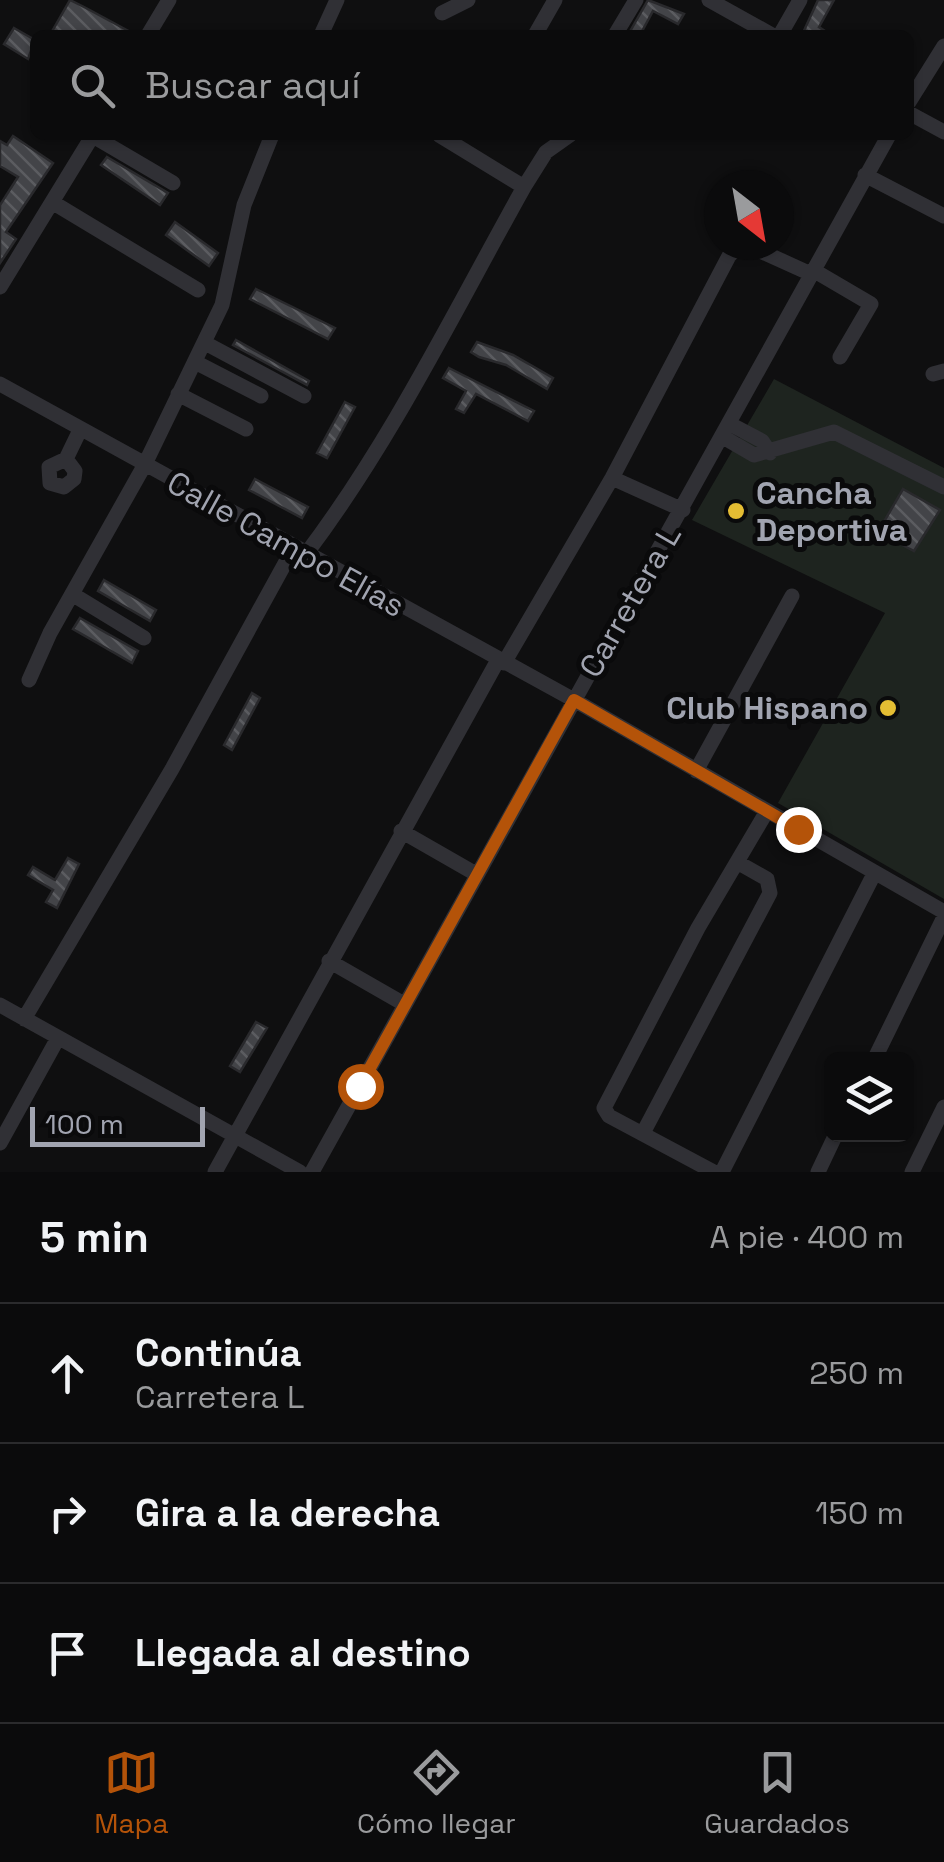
<!DOCTYPE html>
<html lang="es">
<meta charset="utf-8">
<style>
body{margin:0;font-family:"Space Grotesk",sans-serif;background:#141415;color:#f1f3f6}
.controls{position:absolute;right:30px;bottom:30px;display:grid;overflow:hidden;border-radius:15px;box-shadow:0 2px 8px #0004}
.controls button{width:90px;height:90px;display:grid;place-items:center;padding:0;border:0;border-bottom:2px solid #2b2b2d;background:#0b0b0c;color:#f1f3f6;font:50px sans-serif}
.compass{position:absolute;left:704px;top:170px;width:90px;height:90px;border-radius:50%;background:#0b0b0c;box-shadow:0 2px 8px #0004;rotate:149deg}
.scale{position:absolute;left:30px;bottom:25px;width:175px;box-sizing:border-box;padding-left:10px;border:5px solid #a1a4b0;border-top:0;font-size:28px;line-height:35px;white-space:nowrap;color:#a1a4b0;-webkit-text-stroke:8px #0a0a0b;paint-order:stroke}
.stop{position:absolute;width:30px;height:30px;margin:-22px;border:8px solid #b45309;border-radius:50%;background:#fff}
.stop.end{background:#b45309;border-color:#fff;box-shadow:0 2px 10px #0008}
.list{margin:0;padding:0;list-style:none}
h2{display:flex;justify-content:space-between;align-items:center;height:130px;margin:0;padding:0 40px;font-size:42px}
h2 small{font-size:32px;font-weight:400;color:#9a9b9d}
.list li{display:grid;grid-template-columns:65px 1fr auto;gap:30px;align-items:center;box-sizing:border-box;height:140px;padding:0 40px;border-top:2px solid #2b2b2d}
.list b{display:block;font-size:38px;white-space:nowrap}
.list p{margin:0;font-size:32px;white-space:nowrap;color:#9a9b9d}
.list em{font-size:32px;font-style:normal;color:#9a9b9d}
.icon{flex:none;width:55px;height:55px;fill:none;stroke:currentColor;stroke-width:2;stroke-linecap:round;stroke-linejoin:round}
.map{position:relative;flex:none;width:944px;height:1172px;overflow:hidden}
.search{position:absolute;background:#0b0b0c;box-shadow:0 2px 8px #0004;left:30px;right:30px;top:30px;height:110px;display:flex;align-items:center;gap:25px;box-sizing:border-box;padding:0 35px;border-radius:15px;color:#9a9b9d;font-size:38px}
.sheet{height:550px;background:#0b0b0c}
nav{display:flex;justify-content:space-around;align-items:center;box-sizing:border-box;height:140px;border-top:2px solid #2b2b2d;background:#0b0b0c;font-size:28px;color:#9a9b9d}
nav a{display:grid;justify-items:center;gap:5px}
nav .on{color:#b45309}
.map>svg:first-child{display:block}
.pitch{fill:#1e241f}
.building{fill:url(#building-back-hatch);stroke:#29292c;stroke-width:2.5}
.lines{fill:none;stroke-linecap:round;stroke-linejoin:round}
.minor{stroke:#303035;stroke-width:15}
.route{stroke:#b45309;stroke-width:12}
.poi-dot{fill:#e4bd33;stroke:#0a0a0b;stroke-width:4}
.labels{text-anchor:middle;stroke-width:10;stroke-linejoin:round;paint-order:stroke}
.poi-label{font-size:32px;font-weight:bold;fill:#a1a4b0;stroke:#0a0a0b;text-anchor:start}
.street-label{font-size:32px;fill:#a1a4b0;stroke:#0a0a0b}
</style>
<div class="map">
<svg width="944" height="1172" viewBox="0 0 944 1172">
<defs>
<pattern id="building-back-hatch" width="6" height="6" patternUnits="userSpaceOnUse" patternTransform="scale(2.5)"><rect width="6" height="6" fill="#434448"/><path d="M-1 5l2 2M0 0l6 6M5-1l2 2" fill="none" stroke="#5b5c60"/></pattern>
</defs>
<rect width="100%" height="100%" fill="#0f0f10"/>
<path class="pitch" d="M774,379L944,468V899L778,803L885,613L692,520Z"/>
<path class="building" d="M70,0L86,8L136,35H50Z
M648,0L684,14L678,24L653,11L640,35H628Z
M818,0H834L819,27L831,35H802Z
M14,28L35,40L28,59L4,44Z
M13,136L53,163L6,232L16,239L0,263V205L18,177L0,166V141L7,145Z
M107,157L168,193L160,205L101,165Z
M175,222L218,253L209,266L166,235Z
M256,289L335,328L328,339L250,299Z
M236,340L309,381L307,385L233,345Z
M477,342L513,355L553,378L547,389L506,365L479,357L471,352Z
M449,368L534,411L528,421L476,394L464,413L456,409L466,391L443,378Z
M345,402L355,407L327,458L317,453Z
M255,479L308,507L302,518L249,490Z
M903,489L940,510L914,551L878,532Z
M104,580L156,610L150,621L98,591Z
M80,618L138,651L132,663L73,629Z
M252,693L260,698L232,750L224,745Z
M68,858L79,864L57,908L46,902L53,890L28,875L33,867L55,880Z
M256,1022L267,1028L240,1072L230,1066Z"/>
<g class="lines">
<path class="minor" d="M709,0L772,35
M442,13L468,0
M148,35L169,0
M321,35L337,0
M535,35L555,0
M615,35L636,0
M780,35L800,0
M909,102L944,46
M909,113L944,132
M439,135L524,187
M93,136L173,183
M865,175L944,216
M52,202L198,290
M747,245L811,274
M813,270L871,304L840,357
M0,287L93,135
M205,343L304,396
M195,362L261,396
M933,374L944,371
M0,384L574,700L944,912
M178,394L246,429
M730,424L762,441L770,453
M723,437L754,455L834,432L944,487
M66,459L75,471L74,479L64,487L50,483L49,467L66,459L80,430
M612,478L683,510
M306,554C392,440 454,312 524,187L546,152L570,135
M72,594L144,638
M504,663L612,478L729,256L740,245
M29,680L50,633L144,466L222,305L244,205L272,135
M696,771L792,596
M401,831L476,874
M329,961L404,1004
M0,1005L300,1172
M24,1019L172,769L294,547
M874,1060L944,917
M643,1133L770,893L767,879L737,862
M0,1143L58,1038
M215,1172L498,660
M312,1172L889,135
M714,1172L609,1116L604,1108L698,928L767,811
M722,1172L874,874
M818,1172L836,1134
M912,1172L944,1107"/>
</g>
<g class="lines">
<path class="route" d="M360,1086L574,700L798,829"/>
</g>
<g class="poi-dot">
<circle cx="736" cy="511" r="10"/>
<circle cx="888" cy="708" r="10"/>
</g>
<g class="labels">
<g class="poi-label">
<text x="756" y="504">Cancha<tspan x="756" dy="37">Deportiva</tspan></text>
<text x="868" y="719" text-anchor="end">Club Hispano</text>
</g>
<g class="street-label">
<text transform="translate(286 544) rotate(29)" y="11">Calle Campo Elías</text>
<text transform="translate(630 601) rotate(-60)" y="11">Carretera L</text>
</g>
</g>
</svg>
<div class="controls">
<button><svg class="icon" aria-label="layers" viewBox="0 0 24 24"><path d="M12 4l9 5-9 5-9-5zM3 14l9 5 9-5"/></svg></button>
</div>
<svg class="compass" viewBox="-18 -18 36 36"><path d="M0-13l5 13h-10z" fill="#e53935"/><path d="M0 13l5-13h-10z" fill="#9a9b9d"/></svg>
<div class="scale">100 m</div>
<div class="stop" style="left:360px;top:1086px"></div>
<div class="stop end" style="left:798px;top:829px"></div>
<div class="search"><svg class="icon" aria-label="search" viewBox="0 0 24 24"><circle cx="10" cy="10" r="6"/><path d="M15 15l6 6"/></svg>Buscar aquí</div>
</div>
<section class="sheet">
<h2>5 min<small>A pie · 400 m</small></h2>
<ul class="list">
<li><svg class="icon" aria-label="ahead" viewBox="0 0 24 24"><path d="M12 20V5M6 11l6-6 6 6"/></svg><div><b>Continúa</b><p>Carretera L</p></div><em>250 m</em></li>
<li><svg class="icon" aria-label="right" viewBox="0 0 24 24"><path d="M7 20v-9h11M14 6l5 5-5 5"/></svg><div><b>Gira a la derecha</b></div><em>150 m</em></li>
<li><svg class="icon" aria-label="arrive" viewBox="0 0 24 24"><path d="M6 21V4h12l-3 4 3 4H6"/></svg><div><b>Llegada al destino</b></div></li>
</ul>
</section>
<nav>
<a class="on"><svg class="icon" aria-label="map" viewBox="0 0 24 24"><path d="M3 6l6-2 6 2 6-2v14l-6 2-6-2-6 2zM9 4v14M15 6v14"/></svg>Mapa</a>
<a><svg class="icon" aria-label="directions" viewBox="0 0 24 24"><path d="M12 3l9 9-9 9-9-9zM9 14v-3h6M13 9l2 2-2 2"/></svg>Cómo llegar</a>
<a><svg class="icon" aria-label="saved" viewBox="0 0 24 24"><path d="M7 4h10v16l-5-4-5 4z"/></svg>Guardados</a>
</nav>
